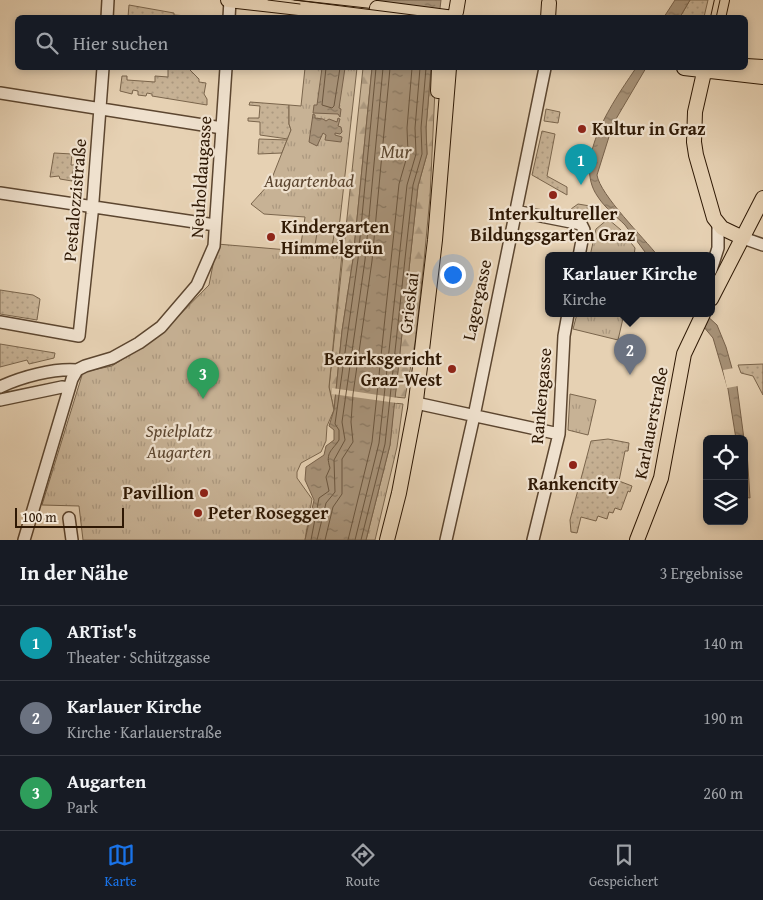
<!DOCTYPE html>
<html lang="de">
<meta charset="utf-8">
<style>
body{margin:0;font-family:"Gentium Book Plus",serif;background:#20242c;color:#f1f3f6}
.controls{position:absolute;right:15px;bottom:15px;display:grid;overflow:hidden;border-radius:8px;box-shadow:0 2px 8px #0003}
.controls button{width:45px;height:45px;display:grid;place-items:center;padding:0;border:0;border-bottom:1px solid #363941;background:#171b24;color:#f1f3f6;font:25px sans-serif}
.scale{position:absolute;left:15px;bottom:12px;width:109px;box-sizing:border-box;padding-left:5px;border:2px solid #2e1804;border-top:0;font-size:14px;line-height:18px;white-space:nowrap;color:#2e1804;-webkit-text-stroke:4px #efe1ce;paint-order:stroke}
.you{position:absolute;left:452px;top:274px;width:18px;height:18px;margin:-12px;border:4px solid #fff;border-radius:50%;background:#1a73e8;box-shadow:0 0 0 8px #1a73e833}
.badge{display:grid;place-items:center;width:32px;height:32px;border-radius:50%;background:#1a73e8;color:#fff;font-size:16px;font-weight:700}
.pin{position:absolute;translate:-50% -41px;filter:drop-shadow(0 1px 2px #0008)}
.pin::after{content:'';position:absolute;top:26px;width:18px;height:15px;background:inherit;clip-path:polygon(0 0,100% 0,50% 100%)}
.popup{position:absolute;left:545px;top:252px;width:170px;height:65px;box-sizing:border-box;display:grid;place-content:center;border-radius:8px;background:#171b24;filter:drop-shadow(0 1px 4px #0005);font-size:16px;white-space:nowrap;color:#9ea1a6}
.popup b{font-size:19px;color:#f1f3f6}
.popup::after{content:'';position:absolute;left:50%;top:100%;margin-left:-10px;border:10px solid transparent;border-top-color:#171b24}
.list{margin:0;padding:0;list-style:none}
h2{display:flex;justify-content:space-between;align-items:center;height:65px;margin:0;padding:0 20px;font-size:21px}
h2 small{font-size:16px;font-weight:400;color:#9ea1a6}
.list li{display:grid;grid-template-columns:32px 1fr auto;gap:15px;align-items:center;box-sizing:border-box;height:75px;padding:0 20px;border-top:1px solid #363941}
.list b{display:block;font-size:19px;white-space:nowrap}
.list p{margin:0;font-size:16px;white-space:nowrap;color:#9ea1a6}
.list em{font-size:16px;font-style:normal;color:#9ea1a6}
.icon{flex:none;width:28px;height:28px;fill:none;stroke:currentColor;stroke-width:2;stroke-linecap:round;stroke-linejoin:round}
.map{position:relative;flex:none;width:763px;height:540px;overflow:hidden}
.search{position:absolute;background:#171b24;box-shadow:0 2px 8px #0003;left:15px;right:15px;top:15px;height:55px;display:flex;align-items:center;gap:12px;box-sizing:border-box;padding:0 18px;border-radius:8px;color:#9ea1a6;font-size:19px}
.sheet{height:290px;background:#171b24}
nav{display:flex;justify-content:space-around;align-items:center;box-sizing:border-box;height:70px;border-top:1px solid #363941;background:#171b24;font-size:14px;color:#9ea1a6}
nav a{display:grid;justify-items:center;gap:2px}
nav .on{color:#1a73e8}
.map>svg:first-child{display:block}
.grass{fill:url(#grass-dots);stroke:#7a654c}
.forest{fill:url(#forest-firs);stroke:#7a654c}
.park{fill:url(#park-tufts);stroke:#7a654c}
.pitch{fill:#c7b295;stroke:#7a654c}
.water{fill:url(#water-ripples);stroke:#77614a}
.pier{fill:#e6d1b3}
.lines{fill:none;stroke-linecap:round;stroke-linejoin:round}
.shore{stroke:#6a553e;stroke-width:1}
.minor-casing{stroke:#5c4630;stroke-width:14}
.major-casing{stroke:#2e1804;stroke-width:16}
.minor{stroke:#efe1ce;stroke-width:11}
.major{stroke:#e6d1b3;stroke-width:14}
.tram{stroke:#2e1804;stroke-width:1}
.poi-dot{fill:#8f2418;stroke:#efe1ce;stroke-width:2}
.labels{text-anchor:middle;stroke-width:4.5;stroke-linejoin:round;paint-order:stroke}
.poi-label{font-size:18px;font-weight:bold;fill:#2e1804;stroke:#efe1ce;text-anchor:start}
.street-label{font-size:18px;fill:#2e1804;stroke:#efe1ce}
.park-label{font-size:18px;font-style:italic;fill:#5c4630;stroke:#efe1ce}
.water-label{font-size:19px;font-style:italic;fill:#5e4932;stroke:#efe1ce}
</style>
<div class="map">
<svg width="763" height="540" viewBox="0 0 763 540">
<defs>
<pattern id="grass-dots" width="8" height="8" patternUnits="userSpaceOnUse" patternTransform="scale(1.25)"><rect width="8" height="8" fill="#c7b295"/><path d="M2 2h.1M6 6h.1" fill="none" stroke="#ab987f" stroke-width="1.8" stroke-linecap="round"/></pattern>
<pattern id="forest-firs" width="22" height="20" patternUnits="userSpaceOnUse" patternTransform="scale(1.25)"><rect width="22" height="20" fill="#c7b295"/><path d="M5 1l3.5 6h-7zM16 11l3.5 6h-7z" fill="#ab987f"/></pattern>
<pattern id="park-tufts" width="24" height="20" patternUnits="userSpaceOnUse" patternTransform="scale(1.25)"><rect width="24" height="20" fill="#c7b295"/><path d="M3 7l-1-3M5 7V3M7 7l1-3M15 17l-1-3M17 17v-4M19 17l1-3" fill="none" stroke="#ab987f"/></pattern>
<pattern id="water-ripples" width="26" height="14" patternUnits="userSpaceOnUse" patternTransform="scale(1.25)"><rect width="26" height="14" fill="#a79278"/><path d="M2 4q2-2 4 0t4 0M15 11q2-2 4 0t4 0" fill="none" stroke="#887660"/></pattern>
</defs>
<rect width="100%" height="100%" fill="#e6d1b3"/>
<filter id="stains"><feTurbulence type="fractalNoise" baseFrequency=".004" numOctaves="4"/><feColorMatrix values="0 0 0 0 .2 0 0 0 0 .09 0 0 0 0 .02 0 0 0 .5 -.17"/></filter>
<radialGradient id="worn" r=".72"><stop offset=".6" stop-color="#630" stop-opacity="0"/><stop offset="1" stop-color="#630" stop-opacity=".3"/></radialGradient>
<path class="grass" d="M690,0H708L704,17H680Z
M129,5L174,13V15L201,17H128Z
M159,68H188L199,79V82L206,83L204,94L207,99V105L152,96V94L147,93L146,96L138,95V91L133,90L132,94L120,91L122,76H127V80L155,82V76L168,77V68Z
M250,102L289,105V124L291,130L288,139L260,135V122L248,121V118H259L260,106L249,105Z
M546,109L560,112L558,123L544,121Z
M542,131L555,134L547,176L567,187V195L532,175Z
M259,139L287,140L282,153L258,154Z
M54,153L72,154L71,165H74L72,181L60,179L59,176L50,177Z
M578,204L590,206L595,209V217L587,221L571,218L569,216L571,209Z
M0,290L33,295L40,299L37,320L0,314Z
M0,344L55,353L54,358L29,364L27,360L0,367Z
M763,364V395L753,376L741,373L738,365Z
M608,439L629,443L628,451H625L619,481L632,486L630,492L628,491L621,510L615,508L613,513L609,512L607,519L598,516L596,521L581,517L577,533L571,532L570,520L591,441Z"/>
<path class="forest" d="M363,68H372L353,259L342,331L334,410L329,387Z
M431,68H436L430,197L424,261L415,343L405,398L395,397L418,186L427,154L426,128Z"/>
<path class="park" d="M305,68H357L336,255L342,254L329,387L334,410L327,426L326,441L321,452L301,463L297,472V478L312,499L305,540H83L79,506L42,505L83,372L112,366L159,336L209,285L217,244L300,251L305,217L264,214L251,204L270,183L291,130L289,124V105L301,106Z
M608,219L621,230L635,248L634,256H590L596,229Z
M577,314H624L618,340L573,329Z
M570,394L596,400L588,435L568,430Z
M394,403L403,404L397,447L375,540H366L390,445Z"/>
<path class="pitch" d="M318,227L335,230L331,252L314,251Z"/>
<path class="water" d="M378,0H441L439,17L377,18Z
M675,0H690L680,17H664Z
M322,68H345L339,108L341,109L340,117L338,114L313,113L314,105H317Z
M372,68H431L426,128L427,154L418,186L390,445L366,540H305L314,500L305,480L306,467L324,455L326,446L334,440V430L329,426L334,410L342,331L353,259Z
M636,68H646L613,124L597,175C600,195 644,238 658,256H648C640,246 633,235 625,225C616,216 605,208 598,197C571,160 615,99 636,68Z
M313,114L315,115V118L323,119L326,121L329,119L337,122L338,118L340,119L338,126L341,127L342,132L340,134L335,133V135L342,137L341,142L325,140L326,135L323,133L317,146L309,142Z
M693,314H705L717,325L726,347L737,386L744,439H736L728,389L713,338Z
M744,444L747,452L750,498L744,497Z"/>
<path class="pier" d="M734,368L738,386L727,388L723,370Z
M332,388L398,398L397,403L332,394Z"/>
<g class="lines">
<path class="shore" d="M326,68L322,105L332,108L334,106L340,68
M311,540L319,498L329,491L326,477L330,468C325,452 332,451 339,440V430L335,424L358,259L376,68
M317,540L326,503L335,492L334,460L345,440L342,422L365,260L383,68
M325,540L333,507L342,494V459L353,442L351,422L353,394L372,261L390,68
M348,540L372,442L399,184L408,153L407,128L412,68
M355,540L379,443L407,185L416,154L415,128L420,68
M361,540L385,444L413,185L422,154L421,128L426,68"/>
<g class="minor-casing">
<path id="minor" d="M107,18L108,0
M229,18L230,0
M0,93L222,128
M0,193L215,225
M515,211L581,224L584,230L579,256
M743,238L763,245
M711,270L718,248V225
M0,322L79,336L92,214L103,68
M0,387C21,377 54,368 77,370
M0,400L62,387L69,388
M416,403L559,434
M69,518L72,540
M24,540L72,379L77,370L85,366L112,358L139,343L161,327L197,285L214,246L226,68
M446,540L474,416L545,68
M533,540L559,434L564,336L568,314"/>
</g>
<g class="major-casing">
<path id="major" d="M228,0L388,18
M377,8L454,18
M456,12L458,0
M548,18L549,3
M718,18L722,0
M746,66L763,67
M684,68L763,77
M705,68L695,112L694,142L696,155L714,218L722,228L743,238
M438,91L439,68
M711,299L763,198
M387,540L399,493L415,409L435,240L449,68
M637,540L661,478L684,354L703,314"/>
</g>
<use href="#minor" class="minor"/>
<use href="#major" class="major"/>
<path class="tram" d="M268,0L300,4
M294,0L437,18
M716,18L720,0"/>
</g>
<g class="poi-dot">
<circle cx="582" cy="129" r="5"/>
<circle cx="553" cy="195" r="5"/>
<circle cx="271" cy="237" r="5"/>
<circle cx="452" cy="369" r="5"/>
<circle cx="573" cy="465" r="5"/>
<circle cx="204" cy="493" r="5"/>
<circle cx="198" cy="513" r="5"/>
</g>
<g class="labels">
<g class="poi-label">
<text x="592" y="135">Kultur in Graz</text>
<text x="553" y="220" text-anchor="middle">Interkultureller<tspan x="553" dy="21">Bildungsgarten Graz</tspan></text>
<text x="281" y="233">Kindergarten<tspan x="281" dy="21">Himmelgrün</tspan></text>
<text x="442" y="365" text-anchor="end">Bezirksgericht<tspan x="442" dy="21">Graz-West</tspan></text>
<text x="573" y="490" text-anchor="middle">Rankencity</text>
<text x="194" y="499" text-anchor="end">Pavillion</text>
<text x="208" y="519">Peter Rosegger</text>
</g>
<g class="street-label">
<text transform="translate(201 177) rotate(-86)" y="6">Neuholdaugasse</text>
<text transform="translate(75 200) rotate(-85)" y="6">Pestalozzistraße</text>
<text transform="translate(477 300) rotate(-78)" y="6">Lagergasse</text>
<text transform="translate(409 303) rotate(-83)" y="6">Grieskai</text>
<text transform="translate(541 396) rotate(-85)" y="6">Rankengasse</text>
<text transform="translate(651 423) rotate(-79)" y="6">Karlauerstraße</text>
</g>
<g class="park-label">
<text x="309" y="187">Augartenbad</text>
<text x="179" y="437">Spielplatz<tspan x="179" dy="21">Augarten</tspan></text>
</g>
<g class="water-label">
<text x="396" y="158">Mur</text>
</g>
</g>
<rect width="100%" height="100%" filter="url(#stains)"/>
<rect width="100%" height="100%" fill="url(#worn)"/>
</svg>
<div class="controls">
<button><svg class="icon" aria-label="locate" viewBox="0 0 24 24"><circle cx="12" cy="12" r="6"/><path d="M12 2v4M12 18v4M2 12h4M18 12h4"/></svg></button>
<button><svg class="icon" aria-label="layers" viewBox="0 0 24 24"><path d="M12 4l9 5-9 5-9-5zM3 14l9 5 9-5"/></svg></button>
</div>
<div class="scale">100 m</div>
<div class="you"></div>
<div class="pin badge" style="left:581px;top:185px;background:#0f9aa8">1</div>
<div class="pin badge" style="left:630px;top:375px;background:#6b7280">2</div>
<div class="popup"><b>Karlauer Kirche</b>Kirche</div>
<div class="pin badge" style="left:203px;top:399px;background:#2e9e5b">3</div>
<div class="search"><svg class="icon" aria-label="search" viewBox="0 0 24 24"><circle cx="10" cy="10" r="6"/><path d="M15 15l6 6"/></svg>Hier suchen</div>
</div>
<section class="sheet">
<h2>In der Nähe<small>3 Ergebnisse</small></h2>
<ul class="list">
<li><span class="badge" style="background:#0f9aa8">1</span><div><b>ARTist's</b><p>Theater · Schützgasse</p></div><em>140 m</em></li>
<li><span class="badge" style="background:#6b7280">2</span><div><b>Karlauer Kirche</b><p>Kirche · Karlauerstraße</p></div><em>190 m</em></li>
<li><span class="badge" style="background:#2e9e5b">3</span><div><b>Augarten</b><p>Park</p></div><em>260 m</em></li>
</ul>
</section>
<nav>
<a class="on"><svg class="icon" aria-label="map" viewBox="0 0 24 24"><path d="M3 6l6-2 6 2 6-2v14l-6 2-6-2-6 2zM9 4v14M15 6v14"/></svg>Karte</a>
<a><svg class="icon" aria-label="directions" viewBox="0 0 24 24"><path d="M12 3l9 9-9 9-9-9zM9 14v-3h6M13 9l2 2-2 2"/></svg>Route</a>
<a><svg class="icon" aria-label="saved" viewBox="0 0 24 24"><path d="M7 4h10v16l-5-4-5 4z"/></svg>Gespeichert</a>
</nav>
